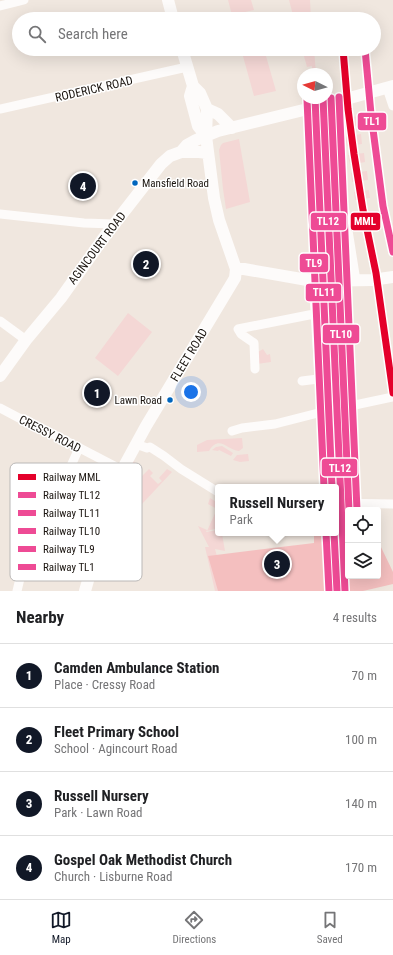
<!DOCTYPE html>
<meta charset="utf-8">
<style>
body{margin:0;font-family:"Roboto Condensed",sans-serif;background:#f6f6f6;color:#202124}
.controls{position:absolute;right:12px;bottom:12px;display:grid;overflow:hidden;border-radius:4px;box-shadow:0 4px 16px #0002}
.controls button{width:36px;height:36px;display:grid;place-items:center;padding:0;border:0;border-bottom:1px solid #e0e0e0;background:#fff;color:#202124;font:20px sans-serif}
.compass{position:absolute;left:297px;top:68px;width:36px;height:36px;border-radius:50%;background:#fff;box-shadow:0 4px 16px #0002;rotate:275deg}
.you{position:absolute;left:191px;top:392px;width:14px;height:14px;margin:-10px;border:3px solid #fff;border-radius:50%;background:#1a73e8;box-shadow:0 0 0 6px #1a73e833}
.badge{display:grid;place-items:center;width:26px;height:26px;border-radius:50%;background:#111827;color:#fff;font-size:13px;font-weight:700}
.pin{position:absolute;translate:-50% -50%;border:2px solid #fff;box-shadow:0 1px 4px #0006}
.popup{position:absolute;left:215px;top:484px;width:124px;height:52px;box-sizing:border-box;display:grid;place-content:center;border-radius:4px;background:#fff;filter:drop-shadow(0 1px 3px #0005);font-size:13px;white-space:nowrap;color:#757577}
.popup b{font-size:15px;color:#202124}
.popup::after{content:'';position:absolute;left:50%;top:100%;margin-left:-8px;border:8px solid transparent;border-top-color:#fff}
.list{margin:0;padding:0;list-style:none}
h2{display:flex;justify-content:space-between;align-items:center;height:52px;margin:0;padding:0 16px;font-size:17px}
h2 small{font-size:13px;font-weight:400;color:#757577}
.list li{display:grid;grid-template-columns:26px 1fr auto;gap:12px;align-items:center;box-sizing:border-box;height:64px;padding:0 16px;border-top:1px solid #e0e0e0}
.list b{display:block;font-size:15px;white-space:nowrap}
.list p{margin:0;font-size:13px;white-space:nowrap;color:#757577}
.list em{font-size:13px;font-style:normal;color:#757577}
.icon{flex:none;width:22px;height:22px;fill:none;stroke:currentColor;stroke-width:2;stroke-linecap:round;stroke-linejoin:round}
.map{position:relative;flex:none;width:393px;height:591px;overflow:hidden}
.search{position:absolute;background:#fff;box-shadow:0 4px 16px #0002;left:12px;right:12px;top:12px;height:44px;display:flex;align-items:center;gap:10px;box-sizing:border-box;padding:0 14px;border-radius:22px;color:#757577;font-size:15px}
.sheet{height:308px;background:#fff}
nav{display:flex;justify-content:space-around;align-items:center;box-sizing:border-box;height:56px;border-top:1px solid #e0e0e0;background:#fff;font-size:11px;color:#757577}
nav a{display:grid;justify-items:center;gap:2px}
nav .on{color:#111827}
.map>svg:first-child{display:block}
.green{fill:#f4d7d5}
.forest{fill:#f4bfbf}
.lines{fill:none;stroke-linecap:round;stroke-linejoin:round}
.street{stroke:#fdfbfa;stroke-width:9}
.secondary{stroke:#fdfbfa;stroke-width:12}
.rail-1-casing{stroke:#fff;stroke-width:10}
.rail-2-casing{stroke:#fff;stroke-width:10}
.rail-3-casing{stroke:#fff;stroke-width:10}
.rail-4-casing{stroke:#fff;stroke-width:10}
.rail-5-casing{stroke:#fff;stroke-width:10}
.rail-6-casing{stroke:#fff;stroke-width:10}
.rail-1{stroke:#e4002b;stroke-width:7}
.rail-2{stroke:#ee4b95;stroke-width:7}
.rail-3{stroke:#ee4b95;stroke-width:7}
.rail-4{stroke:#ee4b95;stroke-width:7}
.rail-5{stroke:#ee4b95;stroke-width:7}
.rail-6{stroke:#ee4b95;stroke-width:7}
.bus-dot{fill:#0065bd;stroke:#fff;stroke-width:1.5}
.labels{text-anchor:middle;stroke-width:3;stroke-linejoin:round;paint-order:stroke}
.bus-label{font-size:11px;fill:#1a140f;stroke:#fff;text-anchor:start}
.street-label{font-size:12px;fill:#1a140f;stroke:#fff}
.key{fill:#fff;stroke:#bab8b7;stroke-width:1}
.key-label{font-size:11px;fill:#1a140f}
.line-badge{stroke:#fff;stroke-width:1.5}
.badge-label{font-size:11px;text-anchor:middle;font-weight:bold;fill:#fff}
</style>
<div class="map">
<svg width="393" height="591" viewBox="0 0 393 591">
<rect width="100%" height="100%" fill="#f0e7df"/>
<path class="green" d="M228,0H251L254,10L232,15Z
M289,0H310L311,19H294Z
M241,49H264L276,91L254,96Z
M302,49H314L316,74H312V66L307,67Z
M359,116L360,125L344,128L341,119Z
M361,134L362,144L347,146L345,137Z
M239,139L250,202L226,209L223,189L219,150L221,145L223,143Z
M364,153L365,162L350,165L348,155Z
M367,171L368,180L352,182L351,173Z
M369,190L370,198L355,200L354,192Z
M128,313L152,332L118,376L95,358Z
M263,349L267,355L270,354L271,362L257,364L258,352Z
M242,438L243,448L239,451C227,450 219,434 209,451L197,452V445L207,440Z
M222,446L233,453L231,456L219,450L218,451L212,450L216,447Z
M248,454L249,461L240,462L233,460L237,455Z
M134,461L140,471L139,473L142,476L149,469L153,473L150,476L158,484L162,481L159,478L167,469L172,472L142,504L121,487L126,474Z
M210,498L218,503V528L207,531L217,509L208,504Z
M198,526L207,530L206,532L218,530V533H225L222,534L225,551L215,549L226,591H215L205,547H209Z"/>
<path class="forest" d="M336,516H338L342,551H348V576H378V545H380L393,572V584L363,591H218L208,556L314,543V533H336Z"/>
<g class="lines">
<path class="street" d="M0,6L24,0
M387,88L393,106
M0,109L187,67
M334,142L356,281
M0,214L84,223L114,224
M313,281L326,487
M0,321L26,340
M255,369L254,343L241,334L238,329L314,314
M302,381L318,379
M0,408L19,418L24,419L122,470
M232,431L242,428L275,424L322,412L393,397
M136,444L147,448L150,447L164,456L181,469L218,492
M61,488L79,448
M336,503L393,504
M17,591L32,528"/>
<path class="secondary" d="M168,0L173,19
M182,49L193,86L190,96L198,126L206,136
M207,109L218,114L232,128
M181,152H199L208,153
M236,269H244L313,281L372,280L393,277
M0,376L26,340L61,298L105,236L161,164L170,156L181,152L187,145L196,140L218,131L328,104L393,86
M85,591L116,483L122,470L146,426L235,278L236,269L219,220L214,198L206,136L207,109L200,93L193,86"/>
<g class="rail-1-casing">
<path id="rail-1" d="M343,49L348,109L354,154L363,210L376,273L393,393"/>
</g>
<g class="rail-2-casing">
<path id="rail-2" d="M323,98L345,591"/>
</g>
<g class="rail-3-casing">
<path id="rail-3" d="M315,98L332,487
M334,533L337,591"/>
</g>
<g class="rail-4-casing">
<path id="rail-4" d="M331,98L349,510"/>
</g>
<g class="rail-5-casing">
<path id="rail-5" d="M307,99L324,487
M326,533L329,591"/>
</g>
<g class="rail-6-casing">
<path id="rail-6" d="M365,49L371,114L383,206L393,252
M339,97L357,510"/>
</g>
<use href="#rail-1" class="rail-1"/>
<use href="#rail-2" class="rail-2"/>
<use href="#rail-3" class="rail-3"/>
<use href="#rail-4" class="rail-4"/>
<use href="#rail-5" class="rail-5"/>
<use href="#rail-6" class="rail-6"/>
</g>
<g class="bus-dot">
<circle cx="135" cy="183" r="3.5"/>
<circle cx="170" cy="400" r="3.5"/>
</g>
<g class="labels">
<g class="bus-label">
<text x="142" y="187">Mansfield Road</text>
<text x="162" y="404" text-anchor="end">Lawn Road</text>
</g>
<g class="street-label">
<text transform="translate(94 89) rotate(-13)" y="4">RODERICK ROAD</text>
<text transform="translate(97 248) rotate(-53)" y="4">AGINCOURT ROAD</text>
<text transform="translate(189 355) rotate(-59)" y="4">FLEET ROAD</text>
<text transform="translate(50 434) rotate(27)" y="4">CRESSY ROAD</text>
</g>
</g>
<rect x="10" y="463" width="132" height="118" rx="6" class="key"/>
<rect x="18" y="474" width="18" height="6" fill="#e4002b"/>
<rect x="18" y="492" width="18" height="6" fill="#ee4b95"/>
<rect x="18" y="510" width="18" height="6" fill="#ee4b95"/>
<rect x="18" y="528" width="18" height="6" fill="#ee4b95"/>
<rect x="18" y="546" width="18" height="6" fill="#ee4b95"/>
<rect x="18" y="564" width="18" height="6" fill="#ee4b95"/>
<g class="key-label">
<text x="43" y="481">Railway MML</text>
<text x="43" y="499">Railway TL12</text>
<text x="43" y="517">Railway TL11</text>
<text x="43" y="535">Railway TL10</text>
<text x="43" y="553">Railway TL9</text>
<text x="43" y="571">Railway TL1</text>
</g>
<g class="line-badge">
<rect x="357" y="112" width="30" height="19" rx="4" fill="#ee4b95"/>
<rect x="310" y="212" width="37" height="19" rx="4" fill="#ee4b95"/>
<rect x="350" y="212" width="31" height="19" rx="4" fill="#e4002b"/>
<rect x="299" y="253" width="30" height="20" rx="4" fill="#ee4b95"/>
<rect x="305" y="283" width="37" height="19" rx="4" fill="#ee4b95"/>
<rect x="322" y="324" width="38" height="20" rx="4" fill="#ee4b95"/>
<rect x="321" y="458" width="37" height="19" rx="4" fill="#ee4b95"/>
</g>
<g class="badge-label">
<text x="372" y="125">TL1</text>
<text x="328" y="225">TL12</text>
<text x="365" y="225">MML</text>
<text x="314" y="267">TL9</text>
<text x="324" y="296">TL11</text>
<text x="341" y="338">TL10</text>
<text x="340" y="472">TL12</text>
</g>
</svg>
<div class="controls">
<button><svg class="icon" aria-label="locate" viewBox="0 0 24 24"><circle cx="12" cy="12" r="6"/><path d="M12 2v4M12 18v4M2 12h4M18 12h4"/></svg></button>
<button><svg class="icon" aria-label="layers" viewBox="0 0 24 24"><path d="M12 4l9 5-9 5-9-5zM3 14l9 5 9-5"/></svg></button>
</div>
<svg class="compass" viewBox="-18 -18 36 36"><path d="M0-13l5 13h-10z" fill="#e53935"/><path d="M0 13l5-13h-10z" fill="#757577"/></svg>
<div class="you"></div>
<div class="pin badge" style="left:97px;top:393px">1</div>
<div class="pin badge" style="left:146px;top:264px">2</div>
<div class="pin badge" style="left:277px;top:564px">3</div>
<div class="popup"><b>Russell Nursery</b>Park</div>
<div class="pin badge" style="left:83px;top:186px">4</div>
<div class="search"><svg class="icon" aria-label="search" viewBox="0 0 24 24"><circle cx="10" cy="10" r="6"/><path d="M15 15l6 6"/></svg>Search here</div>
</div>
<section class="sheet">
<h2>Nearby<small>4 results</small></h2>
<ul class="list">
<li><span class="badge">1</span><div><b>Camden Ambulance Station</b><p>Place · Cressy Road</p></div><em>70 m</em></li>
<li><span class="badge">2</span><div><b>Fleet Primary School</b><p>School · Agincourt Road</p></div><em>100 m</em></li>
<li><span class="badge">3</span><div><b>Russell Nursery</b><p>Park · Lawn Road</p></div><em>140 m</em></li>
<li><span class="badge">4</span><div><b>Gospel Oak Methodist Church</b><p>Church · Lisburne Road</p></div><em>170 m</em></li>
</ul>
</section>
<nav>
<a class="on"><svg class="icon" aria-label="map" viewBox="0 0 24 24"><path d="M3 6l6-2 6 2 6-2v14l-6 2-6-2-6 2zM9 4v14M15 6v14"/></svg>Map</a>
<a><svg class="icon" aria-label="directions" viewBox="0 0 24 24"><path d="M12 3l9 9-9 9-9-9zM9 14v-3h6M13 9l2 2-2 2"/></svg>Directions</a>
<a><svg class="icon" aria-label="saved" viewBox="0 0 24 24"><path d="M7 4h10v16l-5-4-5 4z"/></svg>Saved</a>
</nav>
